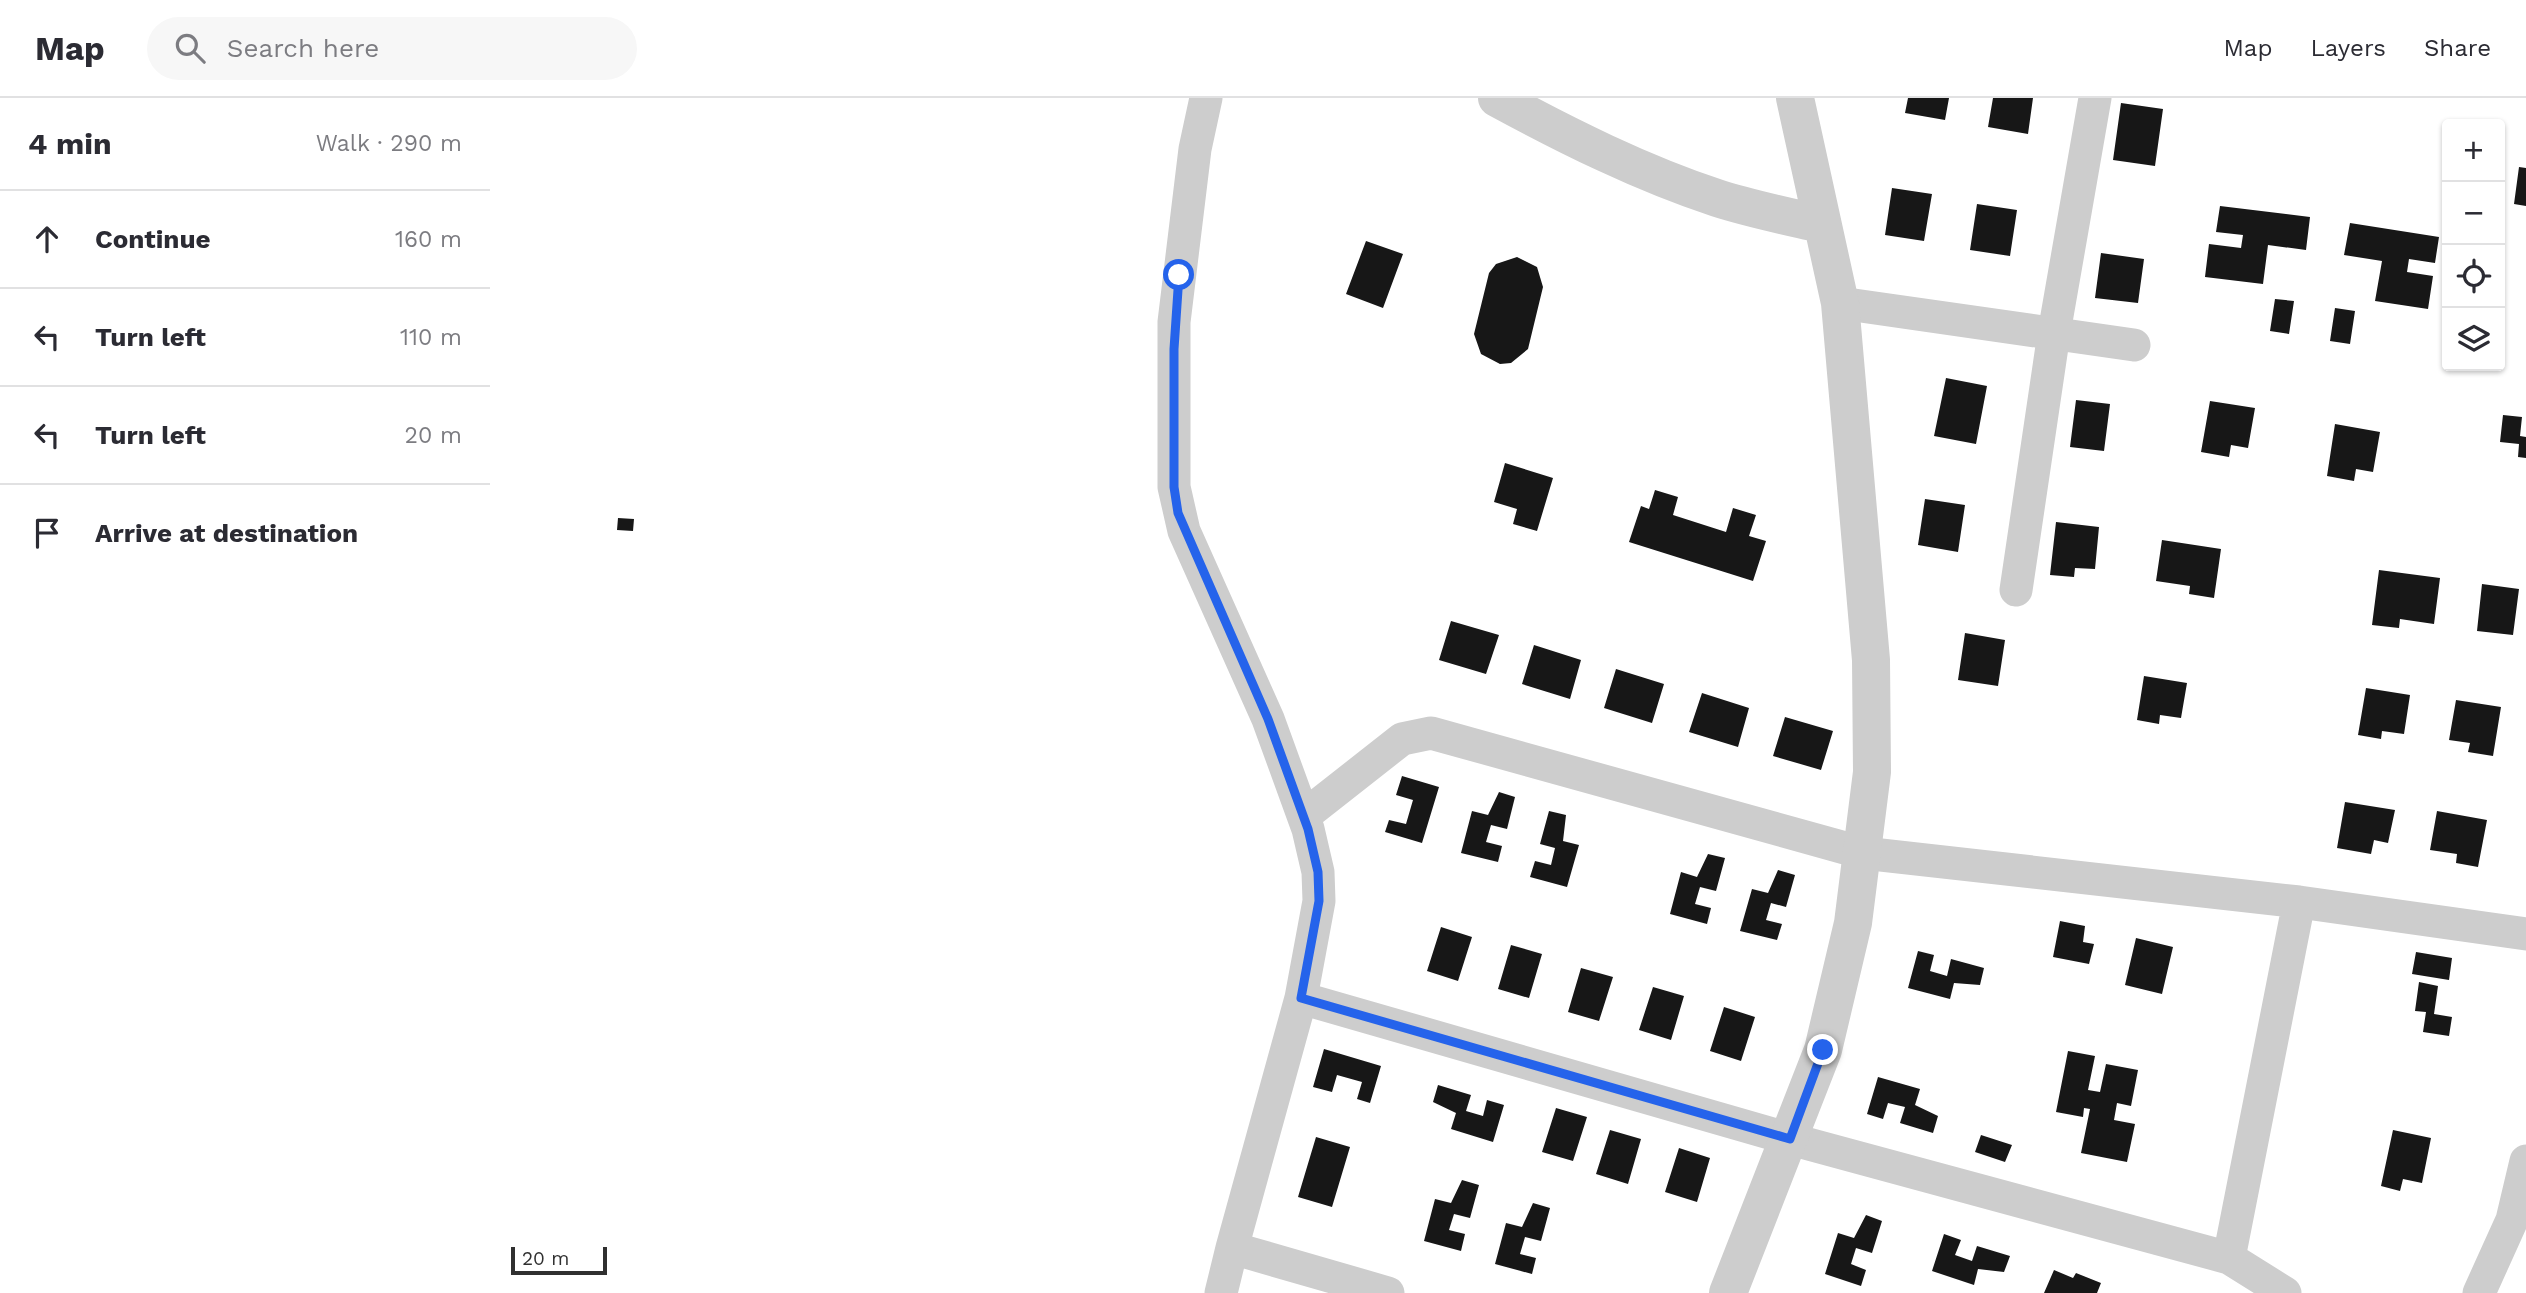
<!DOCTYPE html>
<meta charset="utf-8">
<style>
body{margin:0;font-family:"Work Sans",sans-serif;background:#f7f7f7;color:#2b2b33}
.controls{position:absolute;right:21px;top:21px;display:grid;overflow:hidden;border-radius:7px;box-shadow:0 2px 5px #0004}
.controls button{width:63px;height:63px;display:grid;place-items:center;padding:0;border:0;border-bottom:2px solid #e1e1e2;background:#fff;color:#2b2b33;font:35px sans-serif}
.scale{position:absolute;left:21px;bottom:18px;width:96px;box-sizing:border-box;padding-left:7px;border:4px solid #303030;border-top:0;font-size:19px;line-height:24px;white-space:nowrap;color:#303030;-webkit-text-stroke:5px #fff;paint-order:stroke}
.stop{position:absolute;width:21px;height:21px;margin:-16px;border:5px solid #2563eb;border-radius:50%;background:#fff}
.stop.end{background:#2563eb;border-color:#fff;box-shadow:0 2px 7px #0008}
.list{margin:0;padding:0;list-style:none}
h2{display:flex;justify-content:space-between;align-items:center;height:91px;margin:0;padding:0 28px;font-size:30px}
h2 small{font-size:23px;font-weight:400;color:#7c7c81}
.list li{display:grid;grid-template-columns:46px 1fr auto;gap:21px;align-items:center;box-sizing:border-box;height:98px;padding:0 28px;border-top:2px solid #e1e1e2}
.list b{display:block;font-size:26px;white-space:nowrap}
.list em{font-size:23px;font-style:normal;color:#7c7c81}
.icon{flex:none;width:38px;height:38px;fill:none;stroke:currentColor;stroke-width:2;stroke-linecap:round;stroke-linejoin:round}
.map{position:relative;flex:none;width:2036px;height:1195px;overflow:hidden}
header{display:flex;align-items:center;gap:42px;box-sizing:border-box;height:98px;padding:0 35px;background:#fff;border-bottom:2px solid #e1e1e2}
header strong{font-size:33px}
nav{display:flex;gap:38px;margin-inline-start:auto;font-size:24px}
.search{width:490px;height:63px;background:#f7f7f7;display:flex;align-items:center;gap:18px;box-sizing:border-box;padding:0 24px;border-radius:38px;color:#7c7c81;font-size:26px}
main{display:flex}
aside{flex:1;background:#fff}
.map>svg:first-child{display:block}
.building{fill:#171717}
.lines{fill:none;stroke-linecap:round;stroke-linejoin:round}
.minor{stroke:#cdcdcd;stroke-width:33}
.tertiary{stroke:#cdcdcd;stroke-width:38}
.route{stroke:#2563eb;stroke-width:9}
</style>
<header>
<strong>Map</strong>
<div class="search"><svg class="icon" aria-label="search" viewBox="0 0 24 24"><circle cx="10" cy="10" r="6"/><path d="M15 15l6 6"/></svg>Search here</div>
<nav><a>Map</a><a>Layers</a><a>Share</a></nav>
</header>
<main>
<aside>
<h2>4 min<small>Walk · 290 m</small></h2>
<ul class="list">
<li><svg class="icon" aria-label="ahead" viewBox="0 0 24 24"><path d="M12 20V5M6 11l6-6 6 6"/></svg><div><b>Continue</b></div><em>160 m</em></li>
<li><svg class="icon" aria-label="left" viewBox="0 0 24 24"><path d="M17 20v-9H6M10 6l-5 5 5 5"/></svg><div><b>Turn left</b></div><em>110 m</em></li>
<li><svg class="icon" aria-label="left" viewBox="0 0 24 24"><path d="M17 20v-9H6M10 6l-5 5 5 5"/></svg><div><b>Turn left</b></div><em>20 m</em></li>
<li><svg class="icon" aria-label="arrive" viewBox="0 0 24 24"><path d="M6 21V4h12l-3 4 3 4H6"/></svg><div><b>Arrive at destination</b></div></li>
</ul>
</aside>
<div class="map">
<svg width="2036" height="1195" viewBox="0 0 2036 1195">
<rect width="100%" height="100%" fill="#fff"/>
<path class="building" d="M1418,0H1459L1455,22L1415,15Z
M1503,0H1543L1538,36L1498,29Z
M1631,5L1673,11L1665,68L1623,62Z
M2029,69L2036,70V108L2024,106Z
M1402,90L1442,96L1434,143L1395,137Z
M1487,106L1527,112L1520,158L1480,152Z
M1730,108L1820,119L1816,152L1778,147L1773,186L1715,179L1719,146L1751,150L1753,137L1726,134Z
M1860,125L1949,139L1945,165L1919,161L1917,174L1943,178L1938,211L1885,203L1892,163L1854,157Z
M876,143L913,156L893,210L856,196Z
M1611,155L1654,161L1648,205L1605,200Z
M1027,159L1047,169L1053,189L1038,251L1021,265L1010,266L991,256L984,236L999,175L1006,166Z
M1785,201L1804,203L1799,236L1780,233Z
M1845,210L1865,213L1860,246L1840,243Z
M1456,280L1497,288L1486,346L1444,338Z
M1586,302L1620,306L1614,353L1580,349Z
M1720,303L1765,310L1758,350L1741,347L1739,359L1711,354Z
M2013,317L2032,319L2030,338L2036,339V360L2028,359L2029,346L2010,344Z
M1845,326L1890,334L1883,374L1866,371L1864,383L1837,378Z
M1015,365L1063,380L1047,433L1023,426L1027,411L1004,404Z
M1165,392L1188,399L1183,417L1236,434L1243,410L1266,417L1259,438L1276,443L1263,483L1139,444L1151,408L1159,411Z
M1435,401L1475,407L1468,454L1428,447Z
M128,420L144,421L143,433L127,432Z
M1566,424L1609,429L1605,471L1585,470L1584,479L1560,477Z
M1672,442L1731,451L1724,500L1699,496L1700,488L1666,483Z
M1889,472L1950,480L1944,526L1910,521L1909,530L1882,527Z
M1992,486L2029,491L2023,537L1987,533Z
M961,523L1009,537L996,576L949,562Z
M1475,535L1515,542L1508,588L1468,582Z
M1044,547L1091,562L1080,601L1032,586Z
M1126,571L1174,586L1162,625L1114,610Z
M1654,578L1697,585L1691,620L1670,617L1669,626L1647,622Z
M1876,590L1920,597L1914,636L1892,633L1891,641L1868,637Z
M1212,595L1259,610L1248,649L1199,634Z
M1966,602L2011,609L2003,658L1978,654L1980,645L1959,642Z
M1295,619L1343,633L1331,672L1283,658Z
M912,678L949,689L932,745L895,734L899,722L916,726L923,702L906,697Z
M1009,694L1025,699L1017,731L1001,727L996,744L1012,748L1008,764L971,755L982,713L998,717Z
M1855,704L1905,712L1898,745L1884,742L1881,756L1847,750Z
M1059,713L1076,717L1073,743L1089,747L1077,789L1040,779L1045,763L1061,767L1065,750L1050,746Z
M1947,713L1997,722L1988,769L1966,765L1967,756L1940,752Z
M1218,756L1235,760L1226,793L1210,789L1205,806L1221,810L1217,826L1180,816L1191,774L1207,779Z
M1288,772L1305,777L1296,809L1281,805L1276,822L1292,826L1287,842L1250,833L1262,791L1278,795Z
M1570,823L1595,828L1593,844L1604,846L1599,866L1563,859Z
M951,829L982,839L968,883L937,873Z
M1646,840L1683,849L1672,896L1635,887Z
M1021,847L1052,856L1039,900L1008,891Z
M1428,853L1444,857L1440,873L1457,878L1461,861L1494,870L1490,887L1464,885L1460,901L1418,890Z
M1926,854L1962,860L1959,882L1922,876Z
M1091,870L1123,879L1109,923L1078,914Z
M1929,884L1948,888L1944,916L1962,919L1959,938L1933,934L1936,914L1925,913Z
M1163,889L1194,898L1181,942L1149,932Z
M1234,909L1265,919L1251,963L1220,953Z
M834,951L891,968L880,1005L867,1001L872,984L847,977L842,994L823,989Z
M1578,953L1605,958L1598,992L1610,994L1616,966L1648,972L1641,1008L1627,1005L1624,1022L1645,1026L1637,1064L1591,1055L1600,1011L1594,1010L1593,1019L1566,1014Z
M1388,979L1430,991L1425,1007L1448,1018L1443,1035L1410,1025L1415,1009L1398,1005L1393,1021L1377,1016Z
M948,987L981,997L976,1013L993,1018L997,1002L1014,1007L1003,1044L961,1031L966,1015L943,1004Z
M1066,1010L1097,1019L1083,1063L1052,1054Z
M1120,1032L1151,1041L1138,1086L1106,1076Z
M1903,1032L1941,1040L1932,1085L1913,1081L1910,1093L1891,1088Z
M1491,1037L1522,1047L1515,1064L1485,1054Z
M826,1039L860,1049L842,1109L808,1099Z
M1189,1050L1220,1060L1207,1104L1175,1094Z
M972,1082L989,1087L980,1120L964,1116L959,1132L975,1136L971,1153L934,1143L945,1101L961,1105Z
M1043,1105L1060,1110L1051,1143L1035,1139L1030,1156L1046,1160L1042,1176L1005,1166L1016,1125L1032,1129Z
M1376,1117L1392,1123L1382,1155L1366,1150L1361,1166L1376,1172L1371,1188L1335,1176L1348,1135L1364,1140Z
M1454,1136L1471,1142L1465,1157L1482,1163L1487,1148L1520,1158L1514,1174L1488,1171L1484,1187L1442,1173Z
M1564,1172L1583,1180L1586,1175L1611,1185L1607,1195H1554Z"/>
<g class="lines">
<path class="minor" d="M716,0L705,51L684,224V389L694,433L778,621L818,731L828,774L829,803L811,900L742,1150
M1350,205L1644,247
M1526,492L1564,235L1605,0
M814,718L912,641L941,635L1373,755L1809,804L2036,836
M811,900L1300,1041L1739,1160L1795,1195
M1739,1160L1809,804
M731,1195L742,1150L898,1195
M1989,1195L2022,1122L2036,1063"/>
<path class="tertiary" d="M1007,0C1077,38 1151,75 1227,100C1261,111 1296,118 1331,126
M1238,1195L1333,952L1363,825L1382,674L1381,562L1350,205L1305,0"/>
</g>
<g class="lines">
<path class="route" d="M689,177L684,251V389L688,415L778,621L818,731L828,774L829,803L811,900L1300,1041L1333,952"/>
</g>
</svg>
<div class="controls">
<button>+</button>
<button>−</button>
<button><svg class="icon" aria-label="locate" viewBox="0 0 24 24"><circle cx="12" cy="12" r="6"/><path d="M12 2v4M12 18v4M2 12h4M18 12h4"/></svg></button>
<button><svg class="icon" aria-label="layers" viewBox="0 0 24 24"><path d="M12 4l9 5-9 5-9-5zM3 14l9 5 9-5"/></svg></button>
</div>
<div class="scale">20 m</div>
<div class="stop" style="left:689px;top:177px"></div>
<div class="stop end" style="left:1333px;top:952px"></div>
</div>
</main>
